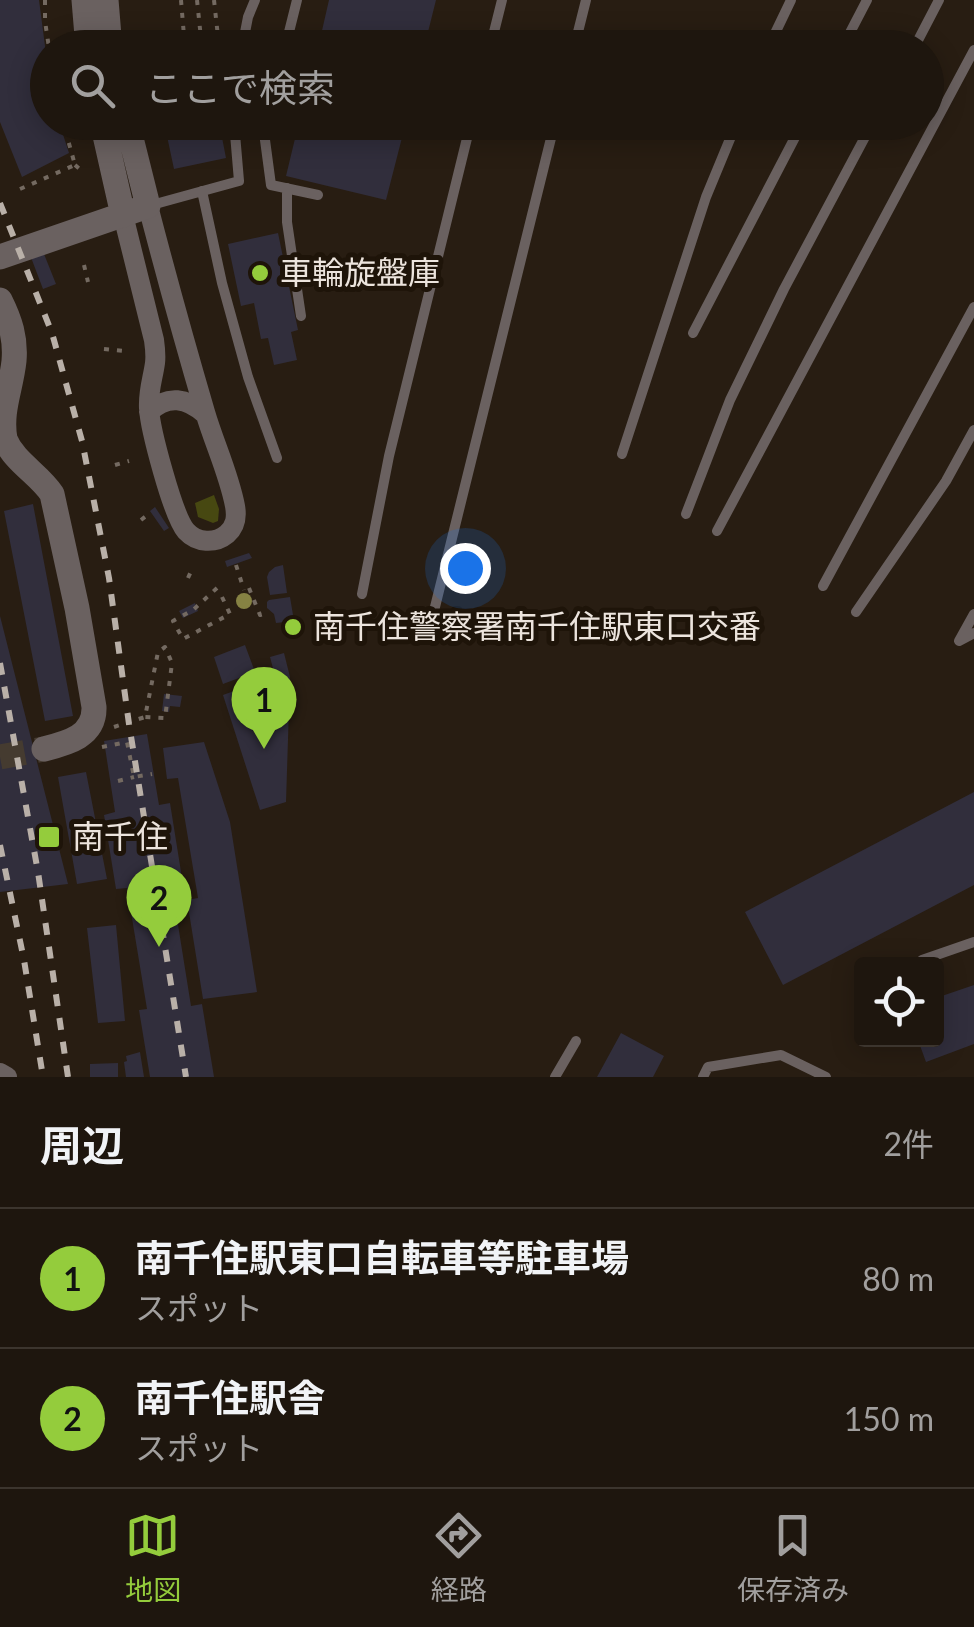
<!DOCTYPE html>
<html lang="ja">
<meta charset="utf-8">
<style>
body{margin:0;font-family:Lato,"Noto Sans JP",sans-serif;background:#261f17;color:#f1f3f6}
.controls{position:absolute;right:30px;bottom:30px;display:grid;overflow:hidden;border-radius:10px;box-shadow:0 5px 25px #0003}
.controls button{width:90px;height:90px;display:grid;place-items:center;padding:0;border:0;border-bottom:2px solid #3c352e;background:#1e160e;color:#f1f3f6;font:50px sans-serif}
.you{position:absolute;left:465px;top:568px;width:35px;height:35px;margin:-25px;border:8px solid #fff;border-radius:50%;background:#1a73e8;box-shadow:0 0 0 15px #1a73e833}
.badge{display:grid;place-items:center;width:65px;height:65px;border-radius:50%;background:#94cc3c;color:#111;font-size:32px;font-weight:700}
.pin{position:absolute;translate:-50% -82px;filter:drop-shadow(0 2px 5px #0008)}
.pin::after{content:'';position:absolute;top:52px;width:35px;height:30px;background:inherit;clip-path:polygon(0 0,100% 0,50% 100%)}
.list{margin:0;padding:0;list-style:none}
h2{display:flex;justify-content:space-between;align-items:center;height:130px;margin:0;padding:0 40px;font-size:42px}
h2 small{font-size:32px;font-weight:400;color:#a19f9e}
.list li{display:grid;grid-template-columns:65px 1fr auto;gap:30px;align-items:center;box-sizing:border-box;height:140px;padding:0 40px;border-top:2px solid #3c352e}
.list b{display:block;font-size:38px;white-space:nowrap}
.list p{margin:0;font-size:32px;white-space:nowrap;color:#a19f9e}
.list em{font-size:32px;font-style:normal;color:#a19f9e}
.icon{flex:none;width:55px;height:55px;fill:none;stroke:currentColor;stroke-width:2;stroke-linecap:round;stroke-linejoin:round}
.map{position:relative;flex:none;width:974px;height:1077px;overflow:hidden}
.search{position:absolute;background:#1e160e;box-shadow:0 5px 25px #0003;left:30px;right:30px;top:30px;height:110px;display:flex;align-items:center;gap:25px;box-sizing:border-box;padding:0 35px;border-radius:55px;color:#a19f9e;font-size:38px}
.sheet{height:410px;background:#1e160e}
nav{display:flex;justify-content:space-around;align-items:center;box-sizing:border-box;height:140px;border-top:2px solid #3c352e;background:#1e160e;font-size:28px;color:#a19f9e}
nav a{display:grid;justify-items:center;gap:5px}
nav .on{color:#94cc3c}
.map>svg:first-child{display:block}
.green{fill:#474811}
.building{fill:#312e3c}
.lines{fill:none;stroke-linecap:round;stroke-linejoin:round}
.tertiary-tunnel{stroke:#453b30;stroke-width:25;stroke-dasharray:25 12;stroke-linecap:butt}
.path{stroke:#746a61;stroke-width:4;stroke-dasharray:5 8;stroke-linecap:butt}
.service{stroke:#6a6160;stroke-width:10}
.minor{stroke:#6a6160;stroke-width:20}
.tertiary{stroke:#6a6160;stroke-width:25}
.rail{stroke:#b9b0a8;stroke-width:6;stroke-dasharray:12 12;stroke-linecap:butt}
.tree{fill:#868243}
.poi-dot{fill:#94cc3c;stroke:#1e1409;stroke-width:4}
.labels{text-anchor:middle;stroke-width:10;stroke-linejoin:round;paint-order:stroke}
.poi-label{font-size:32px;fill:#ece4dd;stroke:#1e1409;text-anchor:start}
</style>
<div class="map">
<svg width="974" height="1077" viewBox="0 0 974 1077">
<rect width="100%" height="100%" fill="#281d12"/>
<path class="green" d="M214,495L219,509L218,521L213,523L198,517L195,503Z"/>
<path class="building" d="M0,0H39L48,69V122H59L69,153L22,177L0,122Z
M329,0H436L424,48H318Z
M164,122H219L226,158L174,169Z
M299,122H406L386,200L286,176Z
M278,233L298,330L291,332L297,360L274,365L268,338L261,339L254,303L241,306L228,244Z
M36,234L56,284L43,289L24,239Z
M33,504L73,716L45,721L4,511Z
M155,507L169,528L164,531L150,511Z
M249,553L252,558L227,567L225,561Z
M283,565L287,593L270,595L267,577L269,572L275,567Z
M290,597L294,621L276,623L274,614L267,608V602L269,600Z
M195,603L198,611L183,618L179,611Z
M0,616L68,884L0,892Z
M245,645L255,672L223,684L214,657Z
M284,653L290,677L286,802L260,810L223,695L275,676L270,657Z
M164,694L182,696L180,707L170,706L169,712L162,711Z
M147,734L159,805L170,803L182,878L171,881L191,1006L202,1004L214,1077H150L139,1010L147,1009L127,888L116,889L104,815L115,812L104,741Z
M204,742L230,822L257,992L203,999L187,900L198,898L178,778L167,779L163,748Z
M86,772L107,879L77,884L58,777Z
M974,792V885L783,985L745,912Z
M116,925L125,1021L98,1023L87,928Z
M974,985V1044L926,1062L918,1040H936V998Z
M621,1033L664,1056L653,1077H597Z
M140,1052L144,1077H126L124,1062L127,1061L126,1056Z
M118,1063V1077H90V1064Z"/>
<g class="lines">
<path class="tertiary-tunnel" d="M0,757L44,749"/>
<path class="path" d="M45,0V21L49,48
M181,0L185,48
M197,0L202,48
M214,0L219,46
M212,48L227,44
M75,165L84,173
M20,189L75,165L63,122
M84,265L88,282
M104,349L125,351
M115,465L129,461
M141,520L150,513
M236,565L244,590
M188,578L193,567
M217,588L193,610L173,621L183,639L230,614L222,597
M249,588L260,615L267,613
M114,727L145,717L158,652L165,647L172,663L165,718L145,717
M102,747L127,742L134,777L152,774
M118,781L134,777"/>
<path class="service" d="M242,48L248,17L255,0
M285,48L297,0
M490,48L502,0
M574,48L586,0
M768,48L791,0
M842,48L867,0
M914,48L939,0
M268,122L265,140L271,185L318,195
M287,188V222L301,316
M202,191L222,283L248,377L277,458
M148,206L239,181L234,122
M693,333L803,122
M622,454L706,197L737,122
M686,514L730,400L784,289L873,122
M717,531L974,50
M823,586L974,307
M362,594L389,456L471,122
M434,611L555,122
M856,612L946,481L974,430
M974,614L959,641L974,633
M922,960L974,942
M555,1077L576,1041
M703,1077L708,1067L781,1055L826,1077"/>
<path class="minor" d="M123,215L154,340C155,347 156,355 155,363C153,378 148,391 149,408C150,429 173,516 186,531C197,543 215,544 227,534C236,526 237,517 235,506C229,474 214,443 205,412C185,344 166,275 148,206
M149,412C168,394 187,398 205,414
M0,1073L7,1077"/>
<path class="tertiary" d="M84,0L88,48
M106,0L110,48
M102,122L123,215
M0,257L148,206L127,122
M0,300C10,320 16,338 14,361C11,389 0,411 5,439C14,462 39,474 52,494L77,608L94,707C95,736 68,743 44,749"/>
<path class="rail" d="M0,203L52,333L82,441L109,578L129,724L186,1077
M0,663L38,872L68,1077
M0,845L24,960L43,1077"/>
</g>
<circle class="tree" cx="244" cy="601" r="8"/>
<g class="poi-dot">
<circle cx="260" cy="273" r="10"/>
<circle cx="293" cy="627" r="10"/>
<rect x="37" y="825" width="24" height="24" rx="5"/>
</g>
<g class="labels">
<g class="poi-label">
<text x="280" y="284">車輪旋盤庫</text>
<text x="313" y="638">南千住警察署南千住駅東口交番</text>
<text x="72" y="848">南千住</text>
</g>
</g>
</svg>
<div class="controls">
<button><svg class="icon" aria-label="locate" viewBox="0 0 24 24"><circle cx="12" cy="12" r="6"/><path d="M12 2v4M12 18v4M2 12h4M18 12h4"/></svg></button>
</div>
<div class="you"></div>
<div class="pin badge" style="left:264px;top:749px">1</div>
<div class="pin badge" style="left:159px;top:947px">2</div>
<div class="search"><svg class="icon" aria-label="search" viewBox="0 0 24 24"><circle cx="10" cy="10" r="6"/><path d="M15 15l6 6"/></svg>ここで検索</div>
</div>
<section class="sheet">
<h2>周辺<small>2件</small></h2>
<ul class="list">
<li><span class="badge">1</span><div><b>南千住駅東口自転車等駐車場</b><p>スポット</p></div><em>80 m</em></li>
<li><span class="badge">2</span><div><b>南千住駅舎</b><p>スポット</p></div><em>150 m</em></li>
</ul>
</section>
<nav>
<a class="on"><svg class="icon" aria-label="map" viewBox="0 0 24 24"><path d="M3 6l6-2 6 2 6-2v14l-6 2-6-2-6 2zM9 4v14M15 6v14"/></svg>地図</a>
<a><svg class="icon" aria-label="directions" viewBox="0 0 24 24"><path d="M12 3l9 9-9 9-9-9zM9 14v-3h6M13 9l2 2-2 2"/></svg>経路</a>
<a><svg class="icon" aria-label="saved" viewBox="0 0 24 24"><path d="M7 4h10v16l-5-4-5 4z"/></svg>保存済み</a>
</nav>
